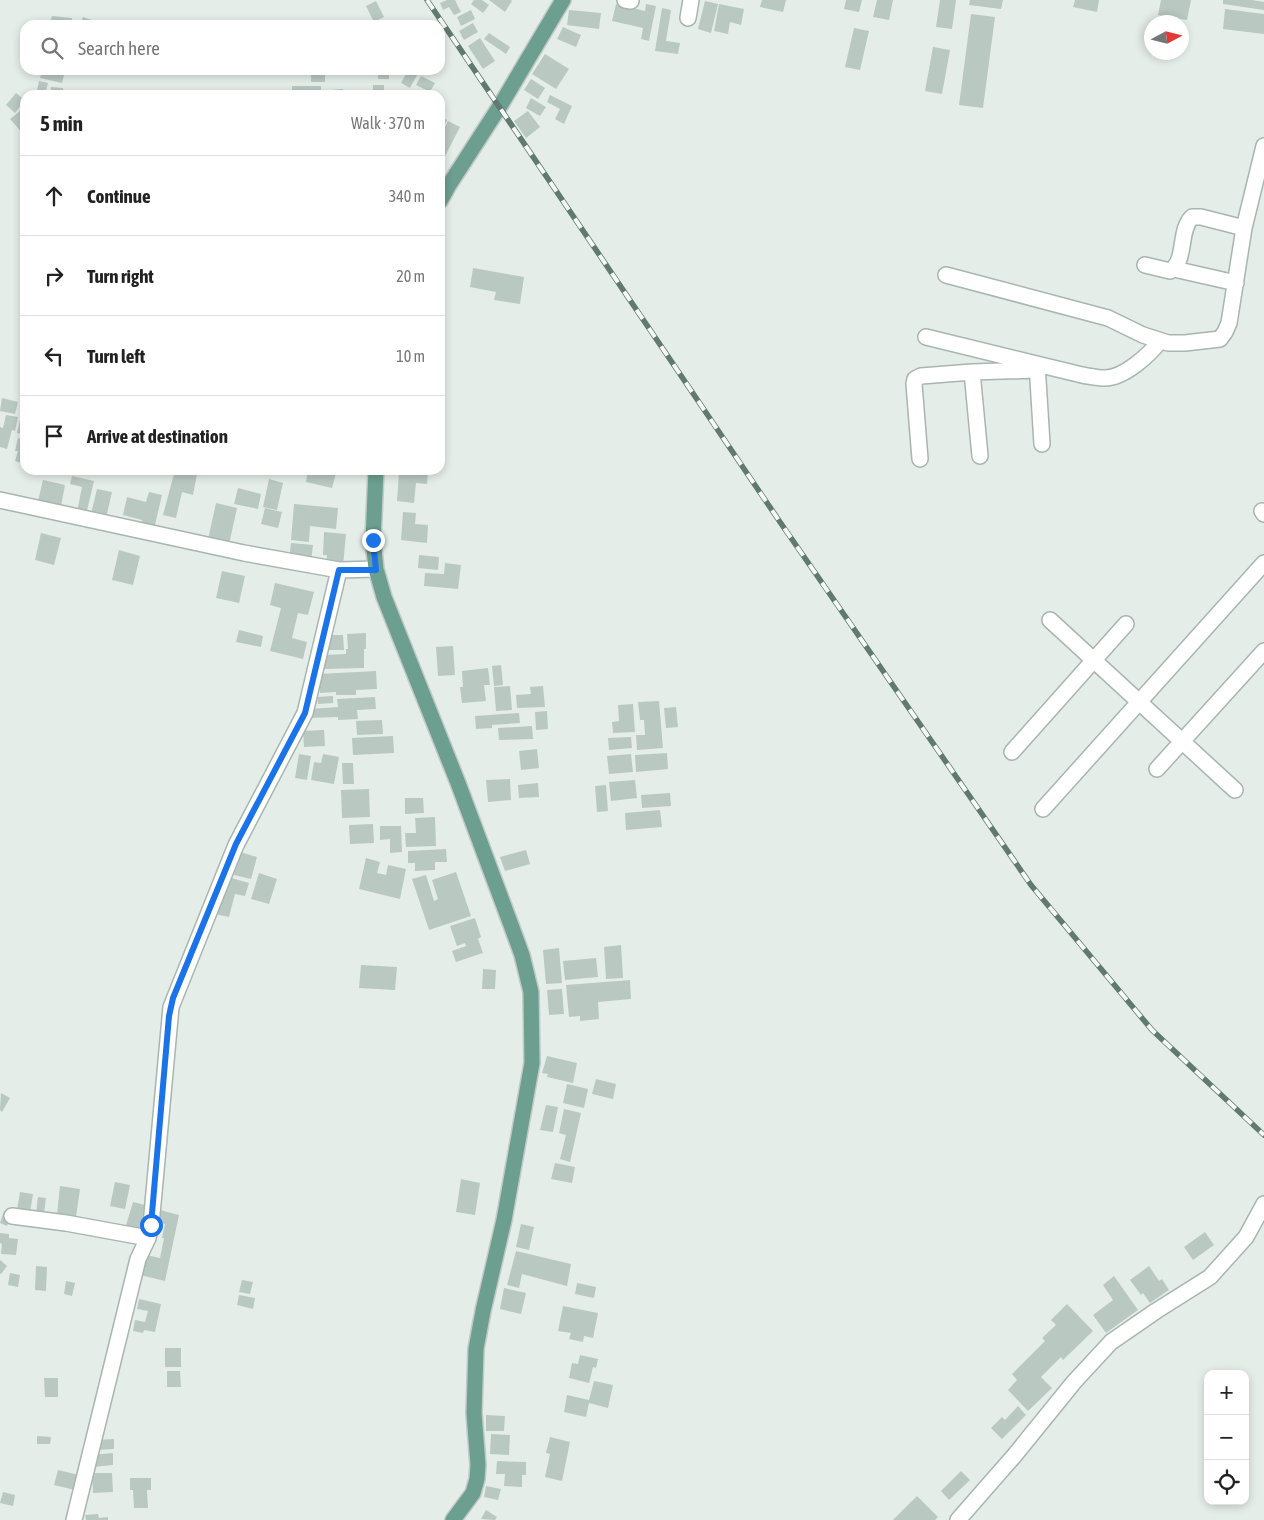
<!DOCTYPE html>
<meta charset="utf-8">
<style>
body{margin:0;font-family:"Asap Condensed",sans-serif;background:#f2f2f2;color:#222}
.controls{position:absolute;right:15px;bottom:15px;display:grid;overflow:hidden;border-radius:10px;box-shadow:0 2px 8px #0003}
.controls button{width:45px;height:45px;display:grid;place-items:center;padding:0;border:0;border-bottom:1px solid #e0e0e0;background:#fff;color:#222;font:25px sans-serif}
.compass{position:absolute;left:1144px;top:15px;width:45px;height:45px;border-radius:50%;background:#fff;box-shadow:0 2px 8px #0003;rotate:83deg}
.stop{position:absolute;width:15px;height:15px;margin:-11px;border:4px solid #1a73e8;border-radius:50%;background:#fff}
.stop.end{background:#1a73e8;border-color:#fff;box-shadow:0 1px 5px #0008}
.list{margin:0;padding:0;list-style:none}
h2{display:flex;justify-content:space-between;align-items:center;height:65px;margin:0;padding:0 20px;font-size:21px}
h2 small{font-size:16px;font-weight:400;color:#767676}
.list li{display:grid;grid-template-columns:32px 1fr auto;gap:15px;align-items:center;box-sizing:border-box;height:80px;padding:0 20px;border-top:1px solid #e0e0e0}
.list b{display:block;font-size:19px;white-space:nowrap}
.list em{font-size:16px;font-style:normal;color:#767676}
.icon{flex:none;width:28px;height:28px;fill:none;stroke:currentColor;stroke-width:2;stroke-linecap:round;stroke-linejoin:round}
.map{position:relative;flex:none;width:1264px;height:1520px;overflow:hidden}
.search{position:absolute;background:#fff;box-shadow:0 2px 8px #0003;left:20px;top:20px;width:425px;height:55px;display:flex;align-items:center;gap:12px;box-sizing:border-box;padding:0 18px;border-radius:15px;color:#767676;font-size:19px}
.panel{position:absolute;background:#fff;box-shadow:0 2px 8px #0003;left:20px;top:90px;width:425px;height:385px;border-radius:15px}
.map>svg:first-child{display:block}
.building{fill:#bac8c2}
.lines{fill:none;stroke-linecap:round;stroke-linejoin:round}
.minor-casing{stroke:#a8b5b0;stroke-width:18}
.primary-casing{stroke:#c2c9c7;stroke-width:18}
.minor{stroke:#fff;stroke-width:15}
.primary{stroke:#6c9f90;stroke-width:15}
.rail-casing{stroke:#607971;stroke-width:5.5}
.rail{stroke:#f5faf7;stroke-width:4;stroke-dasharray:11;stroke-linecap:butt}
.route{stroke:#1a73e8;stroke-width:6}
</style>
<div class="map">
<svg width="1264" height="1520" viewBox="0 0 1264 1520">
<rect width="100%" height="100%" fill="#e5ede9"/>
<path class="building" d="M447,0H455L461,12L454,15L449,7L443,10L440,3Z
M474,0H482L489,5L483,13L471,4Z
M489,0H511L512,1L505,12Z
M762,0H786L783,12L760,7Z
M846,0H862L859,12L844,9Z
M877,0H893L889,20L873,17Z
M940,0H956L952,29L936,27Z
M970,0H1003L1001,9L969,5Z
M1075,0H1099L1097,12L1073,7Z
M1161,0H1191L1187,20L1158,15Z
M1223,0H1252L1264,2V10L1223,4Z
M376,1L384,17L374,22L366,6Z
M705,1L718,4L711,33L698,29Z
M616,4L645,11L646,4L656,6L649,41L641,39L643,28L612,21Z
M719,4L744,9L741,25L730,22L728,34L714,31Z
M662,8L671,10L666,41L680,43L678,54L655,51Z
M1225,9L1264,14V34L1223,29Z
M471,10L475,19L461,26L457,17Z
M569,10L601,13L599,29L567,25Z
M971,14L995,17L983,108L959,105Z
M52,16L72,18L71,25L50,24Z
M83,17L106,25H80Z
M473,23L478,32L464,40L459,31Z
M563,27L581,35L576,47L557,39Z
M854,28L869,31L860,70L845,67Z
M489,33L510,47L506,54L484,39Z
M480,38L495,61L483,69L468,46Z
M933,47L950,50L942,94L925,91Z
M545,54L569,69L556,89L532,74Z
M42,70L65,71L62,83L40,78Z
M291,70H308V75H291Z
M311,70H325V82H311Z
M345,70H364V72H345Z
M378,70H389V79H378Z
M408,70H420L410,88L401,83Z
M421,76L435,83L430,92L416,85Z
M531,79L545,88L538,99L524,90Z
M39,81L48,83L45,95H36Z
M373,85H384V95H373Z
M292,86H321V95H292Z
M51,87L63,88V95H50Z
M343,89V95H331V90Z
M16,93L25,100L15,113L6,105Z
M550,95L572,106L564,124L555,119L560,109L547,102Z
M531,98L546,107L540,116L526,108Z
M25,107V136L10,119Z
M528,111L540,127L526,138L514,121Z
M440,116L447,120L442,129L440,127Z
M448,121L460,127L440,166V137Z
M473,268L524,277L520,304L494,300L496,292L470,287Z
M2,398L18,402L15,414L0,411Z
M6,415L18,417L15,431L12,430L7,449L0,447V427L3,428Z
M20,420L25,422V435L17,433Z
M18,438L25,440V464L15,461L18,451H15Z
M175,470L197,474L193,495L182,492L176,518L163,515Z
M308,470H324L336,473L332,488L306,482Z
M418,470L428,471L427,484L416,483L414,503L397,501L399,472L417,474Z
M72,476L94,481L86,515L77,512L82,487L70,484Z
M269,479L283,483L277,510L263,507Z
M43,480L65,485L61,506L38,501Z
M238,488L261,494L258,509L234,504Z
M97,489L112,492L106,518L91,514Z
M149,492L162,495L154,529L141,526L142,520L123,515L127,497L146,502Z
M216,503L237,508L228,549L207,544Z
M294,504L338,508L336,529L310,526L309,542L291,540Z
M265,508L282,512L278,528L261,524Z
M403,512L416,513L415,524L428,525L427,543L401,540Z
M324,532L346,534L343,566L326,564L327,555H323Z
M41,533L61,538L54,565L35,560Z
M291,543L313,545L311,562L289,560Z
M119,550L140,556L133,585L112,580Z
M419,555L439,557L438,570L418,568Z
M445,563L461,565L458,589L424,586L425,573L444,574Z
M222,571L245,576L239,603L216,598Z
M275,583L314,592L308,615L298,613L292,638L307,642L303,659L270,651L281,608L270,605Z
M239,630L263,636L261,647L236,642Z
M366,633V649H364V668L323,669L322,655L346,654V649H348L347,634Z
M327,635H343L344,650H327Z
M453,646L455,675L438,676L436,647Z
M501,665L503,685L494,686L492,666Z
M488,668L490,685H484L486,701L462,703L460,687H463L462,671Z
M376,671L377,689L356,690V695H336V692L320,693L319,674Z
M510,686L512,710L496,711L494,687Z
M543,686L545,707L517,708L516,695L531,694L530,687Z
M333,696V703L318,704L317,697Z
M375,697L376,709L357,710L358,719L338,720V717L309,718V709L338,707L337,699Z
M659,701L663,748L637,750L636,735H645L644,720H640L638,702Z
M633,704L635,732L613,733L612,722L619,721L618,705Z
M676,707L678,727L666,728L664,708Z
M547,711L548,729L536,730L535,712Z
M519,713L520,723L492,725V728L476,729L475,716Z
M382,720L383,734L357,735L356,721Z
M532,726L533,739L499,740L498,728Z
M324,730L325,746L304,747L303,731Z
M393,736L394,753L353,755L352,738Z
M631,737L632,748L609,750L608,738Z
M537,749L539,768L521,770L519,751Z
M667,753L668,769L636,772L635,755Z
M299,754L311,756L307,780L295,778Z
M323,754L339,757L334,784L311,780L314,762L321,763Z
M631,754L633,772L609,774L607,756Z
M342,763H353L354,784H343Z
M510,779L511,800L488,802L486,780Z
M635,780L637,798L611,801L609,782Z
M538,783L539,797L519,798L518,785Z
M606,785L608,811L597,812L595,786Z
M369,789L370,817L342,818L341,790Z
M670,793L671,806L642,808L641,795Z
M405,798H423L424,813L405,814Z
M660,810L662,827L626,830L625,813Z
M435,817L436,846L406,847L405,833H416L415,818Z
M373,824L374,843L350,844L349,825Z
M380,826H401L402,852L390,853V839L380,840Z
M446,849L447,862H435V870L415,871V863H408V851Z
M526,850L530,864L505,871L500,857Z
M240,852L257,857L251,879L234,875Z
M366,858L380,862L377,873L386,875L388,865L406,869L400,899L359,889Z
M456,872L471,916L429,930L412,879L426,875L434,901L438,899L432,880Z
M259,873L277,879L269,904L251,899Z
M228,877L249,883L245,896L235,894L229,917L215,914Z
M475,918L481,937L478,939L483,953L456,962L452,951L466,946L465,943L457,946L450,926Z
M621,945L623,978L606,979L604,947Z
M559,948L562,983L546,984L543,950Z
M596,958L598,977L565,980L563,961Z
M361,965L397,967L395,990L359,988Z
M483,969L496,970L495,989H482Z
M630,980L631,999L598,1002L599,1019L580,1021V1016L569,1017L566,985Z
M562,989L564,1014L549,1015L547,990Z
M547,1056L577,1063L573,1083L547,1077L548,1074L542,1073Z
M596,1079L616,1084L613,1099L592,1094Z
M567,1084L588,1089L584,1108L563,1103Z
M1,1093L10,1098L2,1112L0,1110Z
M546,1105L558,1107L553,1132L540,1130Z
M564,1109L581,1113L570,1162L560,1159L566,1135L559,1133Z
M555,1163L575,1167L572,1183L551,1179Z
M461,1179L480,1183L475,1215L456,1212Z
M115,1182L130,1185L125,1209L110,1206Z
M60,1186L80,1189L76,1217L57,1214Z
M20,1192L33,1194L30,1212L17,1210Z
M38,1197L46,1198L44,1213L36,1212Z
M133,1202L145,1205L139,1232L125,1229Z
M160,1210L179,1215L165,1281L140,1275L146,1255L160,1258L164,1238H162L165,1224L157,1222Z
M4,1211L12,1215L7,1226L0,1223Z
M521,1224L534,1227L529,1250L516,1247Z
M1205,1232L1214,1245L1193,1260L1184,1247Z
M0,1233L9,1234V1238L18,1239L16,1255L1,1254L2,1244L0,1243Z
M516,1251L571,1264L567,1286L522,1274L519,1288L507,1285Z
M0,1260L7,1266L1,1274H0Z
M36,1266L47,1267L46,1291L35,1290Z
M1149,1266L1159,1281L1162,1279L1169,1290L1150,1303L1143,1293L1141,1295L1130,1280Z
M10,1273L20,1275L18,1287L8,1285Z
M1114,1276L1138,1310L1106,1333L1093,1315L1113,1300L1103,1285Z
M242,1280L253,1282L250,1294L239,1292Z
M66,1281L75,1283L72,1296L64,1294Z
M577,1283L596,1287L594,1298L575,1294Z
M504,1288L526,1293L521,1314L500,1309Z
M239,1295L255,1298L253,1309L237,1305Z
M139,1299L161,1304L155,1332L144,1330L143,1333L133,1331L135,1320L145,1322L148,1311L137,1309Z
M1067,1304L1093,1331L1063,1360L1061,1357L1041,1377L1052,1388L1028,1411L1008,1390L1017,1380L1012,1374L1045,1341L1042,1338L1056,1325L1051,1320Z
M563,1306L598,1313L593,1338L584,1336L583,1342L569,1339L571,1333L558,1331Z
M165,1348H181V1367H165Z
M580,1355L598,1359L596,1368L593,1367L589,1383L569,1378L572,1363L578,1364Z
M167,1371H180L181,1387H167Z
M44,1378H58V1397H45Z
M594,1381L613,1385L608,1408L589,1403L586,1417L564,1412L567,1395L589,1400Z
M1018,1406L1026,1415L1002,1439L991,1428L1002,1417L1005,1420Z
M486,1415L505,1416L504,1431H486Z
M491,1434L510,1435L509,1455L490,1454Z
M37,1436L51,1437L50,1444H37Z
M550,1437L570,1442L562,1481L545,1477L550,1454L546,1453Z
M114,1439V1449L96,1450V1440Z
M113,1453V1465L92,1467L91,1455Z
M497,1461L526,1462V1475H522V1487L504,1486L505,1474H496Z
M58,1470L79,1475L75,1490L54,1485Z
M961,1471L970,1480L949,1500L941,1491Z
M92,1473H112L113,1492L93,1493Z
M130,1478H151V1490H147L148,1508H134L133,1490H130Z
M486,1486L501,1489L498,1500L484,1497Z
M3,1492L15,1495L13,1506L0,1503Z
M917,1496L938,1517L935,1520H893Z
M486,1510L497,1517L495,1520L481,1519Z
M98,1514L99,1518L108,1517V1520H86L85,1515Z"/>
<g class="lines">
<g class="minor-casing">
<path id="minor" d="M625,0L631,1
M688,18L691,0
M1145,265L1170,271C1187,261 1178,231 1192,217H1201L1244,228
M1174,269L1236,283
M946,275L1108,318L1143,335L1168,343H1185L1220,339L1225,332L1229,323L1244,228L1264,146
M926,337L1082,375C1089,376 1098,378 1105,378C1124,378 1149,355 1160,341
M1037,364L1042,444
M980,456L972,372L1037,370
M920,459L914,384L915,379L921,376L972,372
M0,500L244,553L339,570L376,569
M1262,511L1264,514
M1050,620L1235,790
M1012,752L1126,624
M1157,769L1264,651
M1043,809L1264,563
M12,1216L66,1223L148,1238
M74,1520L138,1259L148,1238L151,1225L171,1007L236,845L305,713L339,570
M958,1520L1014,1456L1074,1382L1111,1342L1156,1311L1210,1277L1246,1237L1264,1204"/>
</g>
<g class="primary-casing">
<path id="primary" d="M440,201L449,185L500,106L563,0
M376,470L373,540L376,569L384,597L458,783L511,925L522,955L531,992L532,1063L504,1220L483,1311L476,1349L474,1413L478,1465L477,1479L473,1493L453,1520"/>
</g>
<use href="#minor" class="minor"/>
<use href="#primary" class="primary"/>
<g class="rail-casing">
<path id="rail" d="M427,0L780,522L1031,885L1152,1030L1264,1135"/>
</g>
<use href="#rail" class="rail"/>
</g>
<g class="lines">
<path class="route" d="M151,1225L169,1016L173,998L236,844L305,713L339,570H376L373,540"/>
</g>
</svg>
<div class="controls">
<button>+</button>
<button>−</button>
<button><svg class="icon" aria-label="locate" viewBox="0 0 24 24"><circle cx="12" cy="12" r="6"/><path d="M12 2v4M12 18v4M2 12h4M18 12h4"/></svg></button>
</div>
<svg class="compass" viewBox="-18 -18 36 36"><path d="M0-13l5 13h-10z" fill="#e53935"/><path d="M0 13l5-13h-10z" fill="#767676"/></svg>
<div class="stop" style="left:151px;top:1225px"></div>
<div class="stop end" style="left:373px;top:540px"></div>
<div class="search"><svg class="icon" aria-label="search" viewBox="0 0 24 24"><circle cx="10" cy="10" r="6"/><path d="M15 15l6 6"/></svg>Search here</div>
<section class="panel">
<h2>5 min<small>Walk · 370 m</small></h2>
<ul class="list">
<li><svg class="icon" aria-label="ahead" viewBox="0 0 24 24"><path d="M12 20V5M6 11l6-6 6 6"/></svg><div><b>Continue</b></div><em>340 m</em></li>
<li><svg class="icon" aria-label="right" viewBox="0 0 24 24"><path d="M7 20v-9h11M14 6l5 5-5 5"/></svg><div><b>Turn right</b></div><em>20 m</em></li>
<li><svg class="icon" aria-label="left" viewBox="0 0 24 24"><path d="M17 20v-9H6M10 6l-5 5 5 5"/></svg><div><b>Turn left</b></div><em>10 m</em></li>
<li><svg class="icon" aria-label="arrive" viewBox="0 0 24 24"><path d="M6 21V4h12l-3 4 3 4H6"/></svg><div><b>Arrive at destination</b></div></li>
</ul>
</section>
</div>
